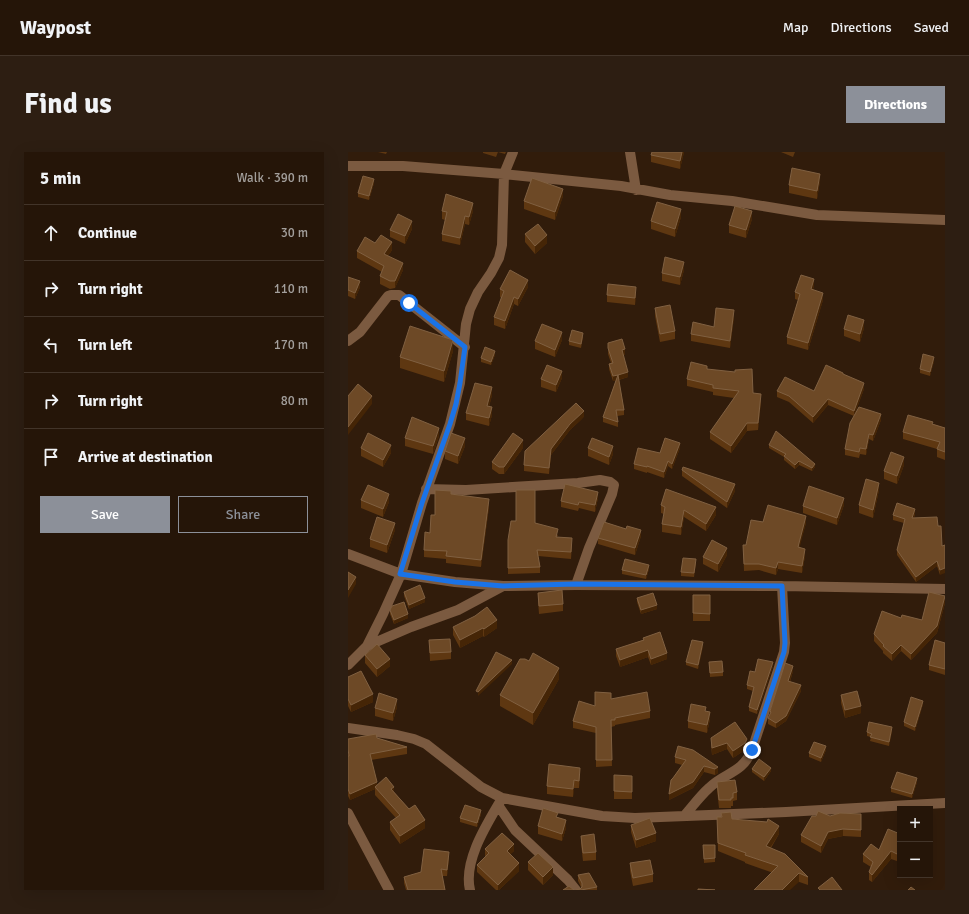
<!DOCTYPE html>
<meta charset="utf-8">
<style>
body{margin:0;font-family:Signika,sans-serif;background:#2d1e12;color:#f1f3f6}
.controls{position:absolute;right:12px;bottom:12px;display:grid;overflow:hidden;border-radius:0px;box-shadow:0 4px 16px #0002}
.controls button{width:36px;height:36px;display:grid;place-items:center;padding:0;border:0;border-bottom:1px solid #423429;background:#251508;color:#f1f3f6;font:20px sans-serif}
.stop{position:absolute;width:12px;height:12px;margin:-9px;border:3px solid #1a73e8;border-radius:50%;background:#fff}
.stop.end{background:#1a73e8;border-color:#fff;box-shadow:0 1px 4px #0008}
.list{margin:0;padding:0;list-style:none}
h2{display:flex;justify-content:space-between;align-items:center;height:52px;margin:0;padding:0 16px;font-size:17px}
h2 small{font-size:13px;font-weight:400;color:#a39f9c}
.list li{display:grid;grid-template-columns:26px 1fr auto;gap:12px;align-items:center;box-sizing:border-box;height:56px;padding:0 16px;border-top:1px solid #423429}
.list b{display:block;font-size:15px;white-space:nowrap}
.list em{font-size:13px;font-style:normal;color:#a39f9c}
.actions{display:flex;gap:8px;padding:12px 16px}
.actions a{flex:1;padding:9px 0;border:1px solid #8c9099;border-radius:0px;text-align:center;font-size:14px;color:#8c9099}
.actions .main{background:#8c9099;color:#fff}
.icon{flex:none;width:22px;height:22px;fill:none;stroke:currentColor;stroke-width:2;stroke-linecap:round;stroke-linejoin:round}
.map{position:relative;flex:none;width:597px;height:738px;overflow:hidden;border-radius:0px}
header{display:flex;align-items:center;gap:24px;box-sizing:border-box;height:56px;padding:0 20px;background:#251508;border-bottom:1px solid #423429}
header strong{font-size:19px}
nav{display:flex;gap:22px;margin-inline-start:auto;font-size:14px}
.intro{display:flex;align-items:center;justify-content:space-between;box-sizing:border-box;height:96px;padding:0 24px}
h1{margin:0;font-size:28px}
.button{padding:10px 18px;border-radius:0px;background:#8c9099;color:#fff;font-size:14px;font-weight:700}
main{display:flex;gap:24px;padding:0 24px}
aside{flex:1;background:#251508;border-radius:0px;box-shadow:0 4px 16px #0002}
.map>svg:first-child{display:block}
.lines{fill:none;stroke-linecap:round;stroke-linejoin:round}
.minor{stroke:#7b5a40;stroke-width:10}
.wall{fill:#5e3711}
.shaded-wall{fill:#452506}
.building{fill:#6d4926;stroke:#806041}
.route{stroke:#1a73e8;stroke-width:5}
</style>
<header>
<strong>Waypost</strong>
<nav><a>Map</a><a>Directions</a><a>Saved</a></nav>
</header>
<div class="intro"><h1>Find us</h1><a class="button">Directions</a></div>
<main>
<aside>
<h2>5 min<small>Walk · 390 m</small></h2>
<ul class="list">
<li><svg class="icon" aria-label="ahead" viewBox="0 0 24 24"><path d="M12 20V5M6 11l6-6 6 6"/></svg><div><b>Continue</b></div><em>30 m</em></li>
<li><svg class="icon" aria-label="right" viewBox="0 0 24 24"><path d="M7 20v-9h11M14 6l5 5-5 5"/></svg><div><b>Turn right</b></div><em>110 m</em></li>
<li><svg class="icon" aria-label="left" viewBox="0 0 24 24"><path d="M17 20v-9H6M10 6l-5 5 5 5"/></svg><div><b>Turn left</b></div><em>170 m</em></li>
<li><svg class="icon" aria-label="right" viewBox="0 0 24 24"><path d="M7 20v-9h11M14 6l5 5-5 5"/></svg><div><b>Turn right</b></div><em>80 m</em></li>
<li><svg class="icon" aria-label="arrive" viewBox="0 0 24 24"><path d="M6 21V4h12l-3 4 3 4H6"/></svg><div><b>Arrive at destination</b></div></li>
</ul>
<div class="actions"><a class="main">Save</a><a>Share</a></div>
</aside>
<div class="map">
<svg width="597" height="738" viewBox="0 0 597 738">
<rect width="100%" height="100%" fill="#311c0b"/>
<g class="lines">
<path class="minor" d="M282,0L288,38
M0,14H55L156,22L273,34L322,43L384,49L469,63L597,68
M0,189L12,180L40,144L43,143H51L117,195
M78,337L118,338L230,331L252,328L262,330L266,333L264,342L241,396L228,433
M0,402L53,422L107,430L155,434L228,433L434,434L597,437
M19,494L63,475L110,458L155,434
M0,513L19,494L35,462L53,422L74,351L102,272L112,231L118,172L122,157L130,140L143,121L151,106L154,93L156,22L165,0
M0,576L49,583L66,587L78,592L133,635L154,646L254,664L287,666L438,660L597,651
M150,653L167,678L220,728L228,738
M0,661L41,738
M336,664C344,655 352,644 361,636C377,620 394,622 404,598L436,500L437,491L434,434
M122,738C115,709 139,672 153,648"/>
</g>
<path class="wall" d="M30,0H39L38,2Z
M135,0H158L157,2L150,0L148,5L135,1Z
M336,0L332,17L303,10V3Z
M433,0H447L445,5Z
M472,29L469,47L441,41V33Z
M26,31L21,48L10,45V41Z
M215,44L207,68L176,57V49Z
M94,59H125L121,73L117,72L112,93L94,89V82L97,68L94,67Z
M333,65L327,85L303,77V69Z
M404,67L398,86L381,81V73Z
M64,77L57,92L42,85V78Z
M177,82L199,91L187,102L177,90Z
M27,91L44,98L40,104L55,118L47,136L42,137L32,132V124L34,120L9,106V99Z
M336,118L332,133L314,129V121Z
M0,125L12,135L7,147L0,144Z
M466,134L465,137L475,148L460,198L439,192V185L450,148L447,147V140Z
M180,135L170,154L166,152L157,177L146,173V165L153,146L152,145V137Z
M288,142L287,153L259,150V143Z
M307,156L327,179V187L312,190L307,164Z
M386,165L382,196L343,189V182L366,175Z
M516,176L512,190L496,184V177Z
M235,185L233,196L221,193V189Z
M214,188L207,205L187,197V189Z
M260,191L277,203H275L280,225L271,228L276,258V263L269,264L270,270V275L255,270V265L268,228L265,229L261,217V212L263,211L260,202Z
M105,199L96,230L52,216V205Z
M147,203L143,213L133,210V206Z
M586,209L582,224L572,221V217Z
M359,217L405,241L413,249L410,278L399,279L383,301L362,287V280L386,246L365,243V240L339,234V227Z
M495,223L516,237L506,264L533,268L525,289L521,287L518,303L512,302L511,306L497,303V297L506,264L480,253L465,271L441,250L429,245V239H466Z
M214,226L208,240L193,235V227Z
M144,243L141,255L144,263L141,274L118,268V261Z
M236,265L222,278L203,303L201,322L176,319V313Z
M585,272L597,276V308L589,305V297L555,287V280Z
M91,284L85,302L57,294V286Z
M421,293L467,315L464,319L451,313L447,317L436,308V305L421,296Z
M117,294L110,312L97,307V299Z
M13,296L43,301L35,315L13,304Z
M175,296L156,322H151L144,317V310Z
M240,296L265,302L261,313L240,304Z
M332,296L324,317L320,314L316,326L299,320V321L286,317V312L312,301Z
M556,313L549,332L536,327V319Z
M334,318L387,339L379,356L334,324Z
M531,338L525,366L511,361V353Z
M103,342L141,355L133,415L98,411V407L76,405V398L87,363Z
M250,346L247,360L231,356L230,359L213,355V349Z
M13,348L41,350L35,365L13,356Z
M313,353L368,363L358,379L336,365L333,383L314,380V372L316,362L313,361Z
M496,353L489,373L455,361V354Z
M567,362L566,366L590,374H593L592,423L589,414L568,430L549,403V398L556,371L545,368V363Z
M415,370L458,371L451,395L457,404L454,421L430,417L428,423L411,418L396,419L395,393H398Z
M187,371L210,383L209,385L224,392L223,407L190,404L192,415V421L160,422V388Z
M278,377L293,384L287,403L250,392V386Z
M47,378L39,401L22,395V387Z
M379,403L370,420L355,412V405Z
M348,411L346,425L333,424V420Z
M301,417L298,427L274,422V418Z
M56,440L77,450L61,457L56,444Z
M190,441L215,452V459L191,462L190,449Z
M345,443H362V469H345Z
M289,446L309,457L293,462L289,450Z
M597,451L589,481L563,508L553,499L544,509L535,501V499L526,489V482L553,466L574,468Z
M42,458L60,466L46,472L42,462Z
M105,475L149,476L136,485L135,484L112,496L105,483Z
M295,486L319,507L303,513L300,505L272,515L268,504V497L295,488Z
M81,488L103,500V507L82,509Z
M597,491V523L581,518V513Z
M355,494L350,517L338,513V510Z
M17,503L42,514L29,525L17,511Z
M361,510L375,520V524L362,525Z
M425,514L409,562L401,559V555L405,539L399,537V533L407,520Z
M445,519L442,530L453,539L438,569L428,576L420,572V566L422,562V559Z
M0,525L25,550L3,560L0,554Z
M211,527L185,573L152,554V543Z
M493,543L513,561L497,566L493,551Z
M263,547L302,559V566L267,573V574L263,575L264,614L248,615V581L225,576V569L247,554Z
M575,552L567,579L556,574V570Z
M49,555L45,569L27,564V556Z
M358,559L362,567L359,581L340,576V569Z
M544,579L541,594L522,589L523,585L519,584V580Z
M29,586L59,595V602L23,608L29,634L46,640L77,676L52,692L42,678V670L48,666L27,643V637L2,648L0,644V587Z
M363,586L399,594L397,598L385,606L379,597L364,603L363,593Z
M478,598L473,610L461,605V601Z
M327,605L370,615V621L367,623L356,620L345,636L321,648L325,626L334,613L327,611Z
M404,617L423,619L416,629L404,620Z
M232,623L231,636H226L225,645L199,642V634Z
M266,623L284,632V647H266Z
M369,630L389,640V648L385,649V654H383V656H371L369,638Z
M569,630L564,646L543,640V636Z
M373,661L384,667L431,682L423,696L460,725V733L397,711V710L370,699L369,665H373Z
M133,662L129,675L112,670V666Z
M468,664H482L513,669V685L495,684L480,687L473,701L453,690V683Z
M210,665L218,676L214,689L190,682V674Z
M283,673L308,689L288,696L283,680Z
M552,682L549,709L543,707L524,730L521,728V720L523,715L515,710V702L531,698Z
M233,684L248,700V708L235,709L233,692Z
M355,693H367V710L356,711Z
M137,697L166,699L162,702L171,719L151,738H148L129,720V713L137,705Z
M101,706L99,724H94L97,738H58L56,731V725L73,720Z
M180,710L205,723L195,733L180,718Z
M282,711L305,722V730L285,734L282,719Z
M230,723L249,735V738H228L232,737L233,735L230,729Z"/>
<path class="shaded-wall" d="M334,0H336L332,17V9Z
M472,22V29L469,47V39Z
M26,27V31L21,48V44Z
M215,37V44L207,68V60Z
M125,51V59L121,73V65Z
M333,57V65L327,85V77Z
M404,59V67L398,86V78Z
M117,64V72L112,93V86Z
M64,69V77L57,92V84Z
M199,83V91L187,102V94Z
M44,90V98L36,110V102Z
M336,110V118L332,133V125Z
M55,111V118L47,136V129Z
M466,127V134L463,143V137Z
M180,128V135L170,154V147Z
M12,129V135L7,147V141Z
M288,135V142L287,153V146Z
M475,141V148L460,198V191Z
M166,145V152L157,177V169Z
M386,158V165L382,196V189Z
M516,168V176L512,190V182Z
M214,180V188L207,205V198Z
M105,188V199L96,230V219Z
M277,197V203L274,204V198Z
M147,199V203L143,213V210Z
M586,205V209L582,224V220Z
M214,219V226L208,240V233Z
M280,220V225L270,228V223Z
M270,223V228L265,229V224Z
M516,231V237L506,264V259Z
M144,235V243L139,262V254Z
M413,242V249L410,278V271Z
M24,244V252L0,283V275Z
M480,247V253L465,271V265Z
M144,255V263L141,274V266Z
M236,259V265L222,278L203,303L201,322L203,297L222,272Z
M533,262V268L525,289V283Z
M399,271V279L383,301V294Z
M91,276V284L85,302V294Z
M521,282V287L518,303V297Z
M117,286V294L110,312V304Z
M175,288V296L156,322V315Z
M332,291V296L324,317V312Z
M43,293V301L35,315V308Z
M265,294V302L261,313V305Z
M556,305V313L549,332V324Z
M320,309V314L316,326V320Z
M451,309V313L447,317V313Z
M467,312V315L464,319V316Z
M531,331V338L525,366V358Z
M387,332V339L379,356V350Z
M250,340V346L247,360V353Z
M41,342V350L35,365V357Z
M496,346V353L489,373V366Z
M141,347V355L133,415V408Z
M368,355V363L358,379V372Z
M567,357V362L564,371V366Z
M336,358V365L333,383V375Z
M458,364V371L450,402V395Z
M47,371V378L39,401V393Z
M293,378V384L287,403V396Z
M379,396V403L370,420V412Z
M457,397V404L454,421V414Z
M589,409V414L568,430V425Z
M430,410V417L428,423V416Z
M301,413V417L298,427V423Z
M597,416V421L592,423V418Z
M8,425V432L0,446V438Z
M597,444V451L589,481L563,508V502Z
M77,446V450L61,457V453Z
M309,453V457L293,462V458Z
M60,462V466L46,472V468Z
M149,468V476L136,485V477Z
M135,476V484L112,496V488Z
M355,490V494L350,517V513Z
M553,493V499L544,509V502Z
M300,498V505L272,515V508Z
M319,501V507L303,513V507Z
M42,507V514L29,525V517Z
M164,508V512L130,544V540Z
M425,510V514L409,562V558Z
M445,514V519L440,535V529Z
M211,516V527L185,573V561Z
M453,533V539L438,569L428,576V571Z
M25,542V550L3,560V553Z
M49,547V555L45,569V561Z
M575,549V552L567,579V575Z
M513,554V561L497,566V558Z
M362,560V567L359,581V573Z
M544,575V579L541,594V590Z
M399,587V594L397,598L385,606V599Z
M379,591V597L364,603V596Z
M478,594V598L473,610V606Z
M356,614V620L345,636L321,648V642Z
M370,615V621L367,623V617Z
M232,616V623L231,636V629Z
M423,616V619L416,629V625Z
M569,626V630L564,646V642Z
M226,628V636L225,645V637Z
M29,630V636L27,635V637L2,648V642Z
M46,635V642L43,637Z
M133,658V662L129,675V671Z
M77,668V676L52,692V684Z
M218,668V676L214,689V682Z
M431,674V682L418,702V694Z
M495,677V684L480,687L473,701V694L480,680Z
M308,681V689L288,696V688Z
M166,692V699L159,706V699Z
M552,694V702L549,709V702Z
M543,699V707L524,730V723Z
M101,700V706L99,724V718Z
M171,711V719L151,738H150V733Z
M205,715V723L195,733V725Z
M451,721V730L442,738H434Z"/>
<path class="building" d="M304,0H334L332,9L303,3Z
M444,16L472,22L469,39L441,33Z
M15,24L26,27L21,44L10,41Z
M184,26L215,37L207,60L176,49Z
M98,42L125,51L121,65L117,64L112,86L94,82L99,60L94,59Z
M309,50L333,57L327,77L303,69Z
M387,54L404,59L398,78L381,73Z
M50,62L64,69L57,84L42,78Z
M190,72L199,83L187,94L177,82Z
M33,83L44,90L36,102L55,111L47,129H42L32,124L36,114L9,99L17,85L27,91Z
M317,105L336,110L332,125L314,121Z
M162,118L180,128L170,147L166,145L157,169L146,165L156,139L152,137Z
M453,123L466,127L463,137L475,141L460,191L439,185L452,142L447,140Z
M0,125L12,129L7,141L0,138Z
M260,132L288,135L287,146L259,143Z
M322,153L327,179L312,182L307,156Z
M368,156L386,158L382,189L343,182L345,170L366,175Z
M500,163L516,168L512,182L496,177Z
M194,172L214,180L207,198L187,189Z
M62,174L105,188L96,219L52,205Z
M224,178L235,181L233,192L221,189Z
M274,187L277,197L274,198L280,220L270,223L276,258H268L270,270L255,265L270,223L265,224L261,212L265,211L260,196V191Z
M137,195L147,199L143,210L133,206Z
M575,202L586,205L582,220L572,217Z
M343,210L359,214V217L387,220V218L404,217L405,241L413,242L410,271H399L383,294L362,280L391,239L365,236V233L339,227Z
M199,213L214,219L208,233L193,227Z
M478,213L495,221V222L516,231L506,259L480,247L465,265L441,244L429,239L437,225L466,239Z
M127,231L144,235L139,254L144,255L141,266L118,261Z
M10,232L24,244L0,275V244Z
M228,251L236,259L222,272L203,297L201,316L176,313L177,299Z
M511,255L533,262L525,283L521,282L518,297L512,296L511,300L497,297L502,271Z
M560,263L585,270L584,272L597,276V300L589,297L592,290L555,280Z
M64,265L91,276L85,294L57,286Z
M428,279L467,312L464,316L451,309L447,313L436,304L438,302L421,293Z
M20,281L43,293L35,308L13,296Z
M103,281L117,286L110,304L97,299Z
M165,281L175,288L156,315H151L144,310Z
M244,286L265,294L261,305L240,296Z
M317,286L332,291L324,312L320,309L316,320L299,314V315L286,312L290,296L312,301Z
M543,300L556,305L549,324L536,319Z
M335,315L387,332L379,350L334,318Z
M518,327L531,331L525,358L511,353Z
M217,332L250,340L247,353L231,350L230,353L213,349Z
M20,333L41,342L35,357L13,348Z
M461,334L496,346L489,366L455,354Z
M318,337L368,355L358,372L336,358L333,375L314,372L317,355L313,353Z
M87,338L103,339V342L141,347L133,408L98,404L99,399L76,398L77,380L82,381L83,363H87Z
M168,338H187V371L210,377L208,385L224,386L223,400L189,398L192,415L160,416V388L163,369H168Z
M549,351L567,357L564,366L589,365L590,374H593L594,394L597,393V416L592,418L589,409L568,425L549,398L557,367L545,363Z
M420,353L458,364L450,395L457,397L454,414L430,410L428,416L411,412H396L395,393H398L403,368L415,370Z
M29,365L47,371L39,393L22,387Z
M256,370L278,377L279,374L293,378L287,396L250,386Z
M364,388L379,396L370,412L355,405Z
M335,406L348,407L346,421L333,420Z
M277,407L301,413L298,423L274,418Z
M0,420L8,425L0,438Z
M72,433L77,446L61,453L56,440Z
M214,438L215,452L191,454L190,441Z
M581,440L597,444L589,474L563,502L553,493L544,502L535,494L536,493L526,482L534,459L553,466L554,463L574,468Z
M305,441L309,453L293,458L289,446Z
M345,443H362V462L345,461Z
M56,450L60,462L46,468L42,458L44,454Z
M139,455L149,468L136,477L135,476L112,488L105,475L127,464Z
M312,480L319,501L303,507L300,498L272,508L268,497L296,488L295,486Z
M102,487L103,500L82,501L81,488Z
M344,488L355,490L350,513L338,510Z
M587,488L597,491V517L581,513Z
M29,492L42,507L29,517L17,503Z
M148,500L164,508L130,540L128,539Z
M185,501L211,516L185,561L152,543L172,507H177L181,509Z
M410,507L425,510L409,558L401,555L406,535L399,533L402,519L407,520Z
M374,509L375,520L362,521L361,510Z
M437,511L445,514L440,529L453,533L438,564L428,571L420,566L423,560L422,559Z
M13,519L25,542L3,553L0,547V525Z
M509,539L513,554L497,558L493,543Z
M247,540L263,541V547L299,540L302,559L267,566V568H263L264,608H248V575L225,569L231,549L247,554Z
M31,541L49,547L45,561L27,556Z
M563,545L575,549L567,575L556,570Z
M343,552L358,555L357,559L362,560L359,573L340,569Z
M387,570L399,587L397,591L385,599L379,591L364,596L363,586Z
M521,570L544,575L541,590L522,585L524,582L519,580Z
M28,582L29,586L59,595L22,602L29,630L2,642L0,637V604H1L0,597V587Z
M466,590L478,594L473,606L461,601Z
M330,594L345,598L370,615L367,617L356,614L345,630L321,642L323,628L325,626L338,608L327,605Z
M411,607L423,616L416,625L404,617Z
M201,612L232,616L231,629L226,628L225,637L199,634Z
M549,620L569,626L564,642L543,636Z
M266,623L284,624V640L266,639Z
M38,625L46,635L43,637L61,657L67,653L77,668L52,684L42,670L52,663L27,635Z
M387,628L389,640L385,641V646H383V648H371L369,630Z
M117,653L133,658L129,671L112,666Z
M195,656L210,661L208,665L218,668L214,682L190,674Z
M470,659L482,664L492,661L513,662V678L495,677L480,680L473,694L453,683L464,664H468Z
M383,660L384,667L419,670L420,667L431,674L418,694L437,702L460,725L451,721L434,738H406L430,714L397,703L398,701L370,691L369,665H374L373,661Z
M302,666L308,681L288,688L283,673Z
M540,677L552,682V694L549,702L543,699L524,723L521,720L525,710L515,702L523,692L531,698Z
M154,681L166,692L159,699L171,711L150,733L129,713L141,701L137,697Z
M246,682L248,700L235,701L233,684Z
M355,693H367V706L356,707Z
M76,697L101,700L99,718L93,717L97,738H60L56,725L73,720Z
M190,701L205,715L195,725L180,710Z
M302,708L305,722L285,726L282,711Z
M241,721L249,735L233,738H228L232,737L234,735V731L230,723Z
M484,725L494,738H472L470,736Z
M221,734L226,738H215Z
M563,735L567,738H560Z
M350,737L367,738H350Z"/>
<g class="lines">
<path class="route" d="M61,151L117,195L112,231L108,252L102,272L74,351L52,422L107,430L155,434L228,432L434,434L437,491L436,500L404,598"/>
</g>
</svg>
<div class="controls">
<button>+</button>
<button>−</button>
</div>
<div class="stop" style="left:61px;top:151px"></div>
<div class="stop end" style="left:404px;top:598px"></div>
</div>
</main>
